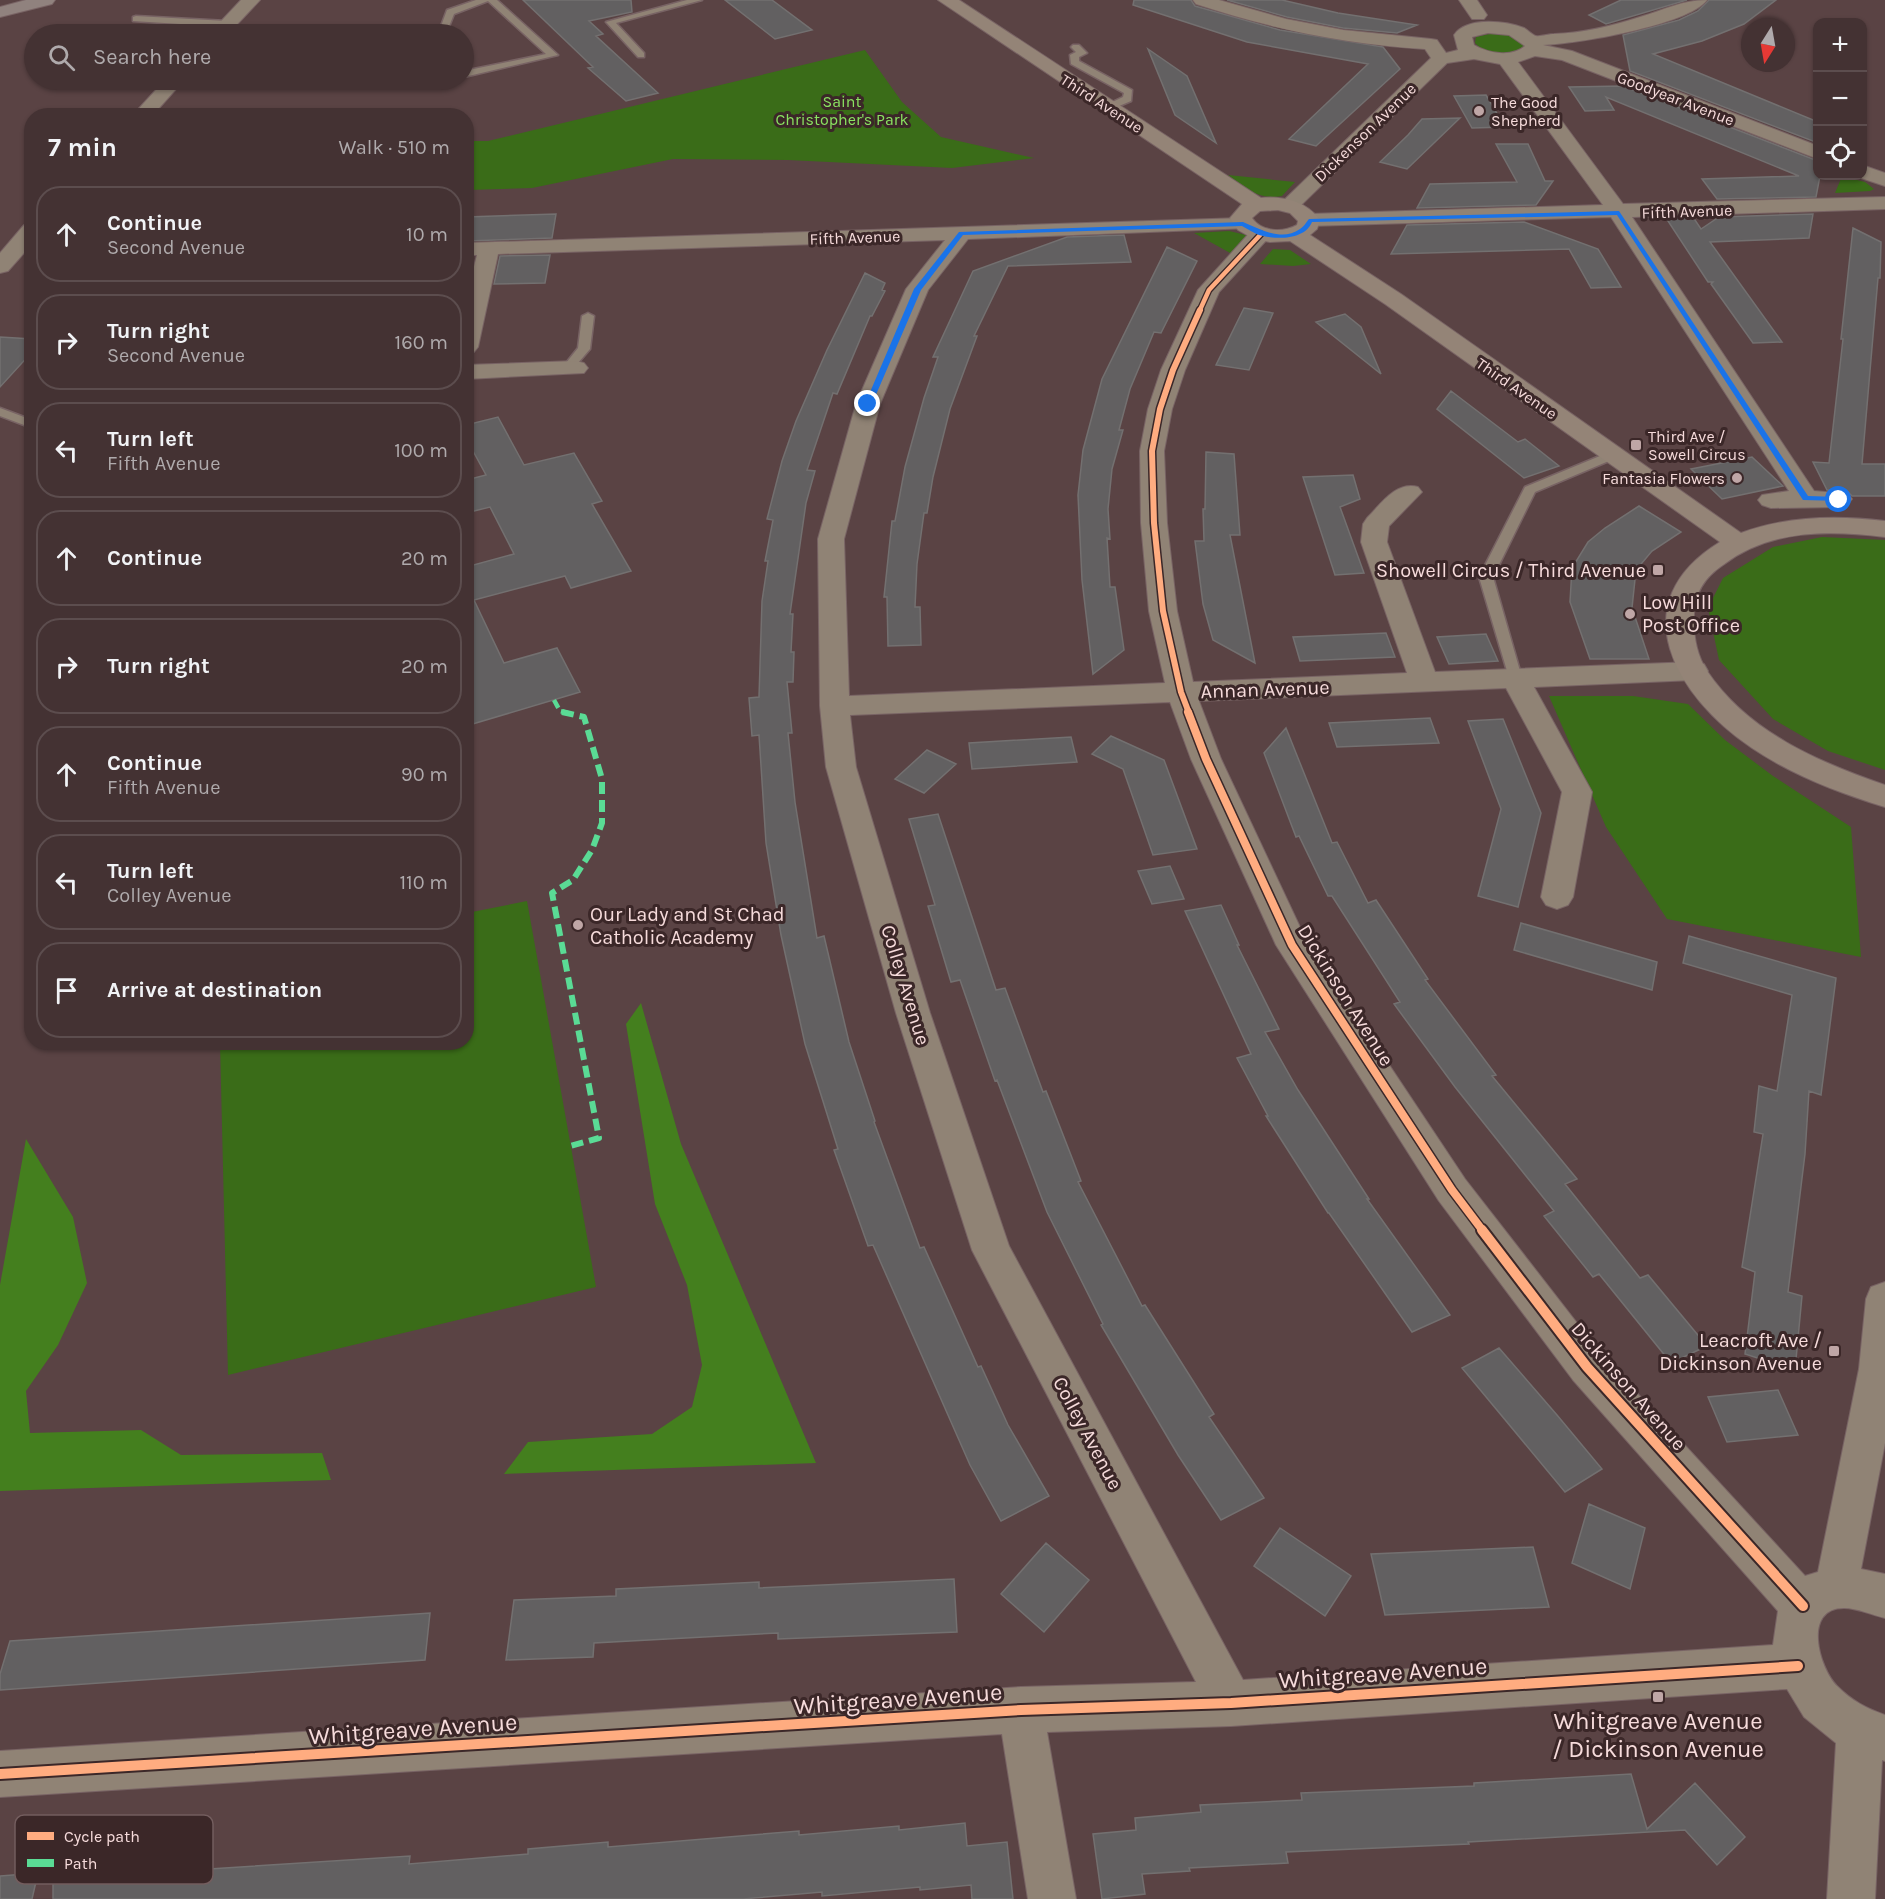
<!DOCTYPE html>
<meta charset="utf-8">
<style>
body{margin:0;font-family:Karla,sans-serif;background:#4e3e3f;color:#f1f3f6}
.controls{position:absolute;right:18px;top:18px;display:grid;overflow:hidden;border-radius:12px;box-shadow:0 2px 4px #0004}
.controls button{width:54px;height:54px;display:grid;place-items:center;padding:0;border:0;border-bottom:2px solid #5c4d4e;background:#443233;color:#f1f3f6;font:30px sans-serif}
.compass{position:absolute;left:1741px;top:18px;width:54px;height:54px;border-radius:50%;background:#443233;box-shadow:0 2px 4px #0004;rotate:191deg}
.stop{position:absolute;width:18px;height:18px;margin:-14px;border:4px solid #1a73e8;border-radius:50%;background:#fff}
.stop.end{background:#1a73e8;border-color:#fff;box-shadow:0 2px 6px #0008}
.list{margin:0;padding:0;list-style:none}
h2{display:flex;justify-content:space-between;align-items:center;height:78px;margin:0;padding:0 24px;font-size:26px}
h2 small{font-size:20px;font-weight:400;color:#afaaac}
.list li{display:grid;grid-template-columns:39px 1fr auto;gap:18px;align-items:center;box-sizing:border-box;height:96px;margin:0 12px 12px;padding:0 12px;border:2px solid #5c4d4e;border-radius:24px}
.list b{display:block;font-size:22px;white-space:nowrap}
.list p{margin:0;font-size:20px;white-space:nowrap;color:#afaaac}
.list em{font-size:20px;font-style:normal;color:#afaaac}
.icon{flex:none;width:33px;height:33px;fill:none;stroke:currentColor;stroke-width:2;stroke-linecap:round;stroke-linejoin:round}
.map{position:relative;flex:none;width:1885px;height:1899px;overflow:hidden}
.search{position:absolute;background:#443233;box-shadow:0 2px 4px #0004;left:24px;top:24px;width:450px;height:66px;display:flex;align-items:center;gap:15px;box-sizing:border-box;padding:0 21px;border-radius:33px;color:#afaaac;font-size:22px}
.panel{position:absolute;background:#443233;box-shadow:0 2px 4px #0004;left:24px;top:108px;width:450px;height:942px;border-radius:24px}
.map>svg:first-child{display:block}
.green{fill:#3a6c18}
.forest{fill:#447f1e}
.building{fill:#626061;stroke:#737070;stroke-width:1.5}
.lines{fill:none;stroke-linecap:round;stroke-linejoin:round}
.lane-casing{stroke:#786364;stroke-width:3}
.street-casing{stroke:#786364;stroke-width:2}
.secondary-casing{stroke:#786364;stroke-width:2}
.highway-casing{stroke:#786364;stroke-width:2}
.lane{fill:#908375;fill-rule:evenodd}
.street{fill:#908375;fill-rule:evenodd}
.secondary{fill:#948477;fill-rule:evenodd}
.highway{fill:#90827e;fill-rule:evenodd}
.quiet-far1{stroke:#5adb95;stroke-width:4.5;stroke-dasharray:9 4.5;stroke-linecap:butt}
.quiet{stroke:#5adb95;stroke-width:6;stroke-dasharray:12 6;stroke-linecap:butt}
.cycleway-far3-casing{stroke:#3b2728;stroke-width:7}
.cycleway-far2-casing{stroke:#3b2728;stroke-width:9}
.cycleway-far1-casing{stroke:#3b2728;stroke-width:11}
.cycleway-casing{stroke:#3b2728;stroke-width:14}
.cycleway-far3{stroke:#ffac80;stroke-width:4.5}
.cycleway-far2{stroke:#ffac80;stroke-width:6}
.cycleway-far1{stroke:#ffac80;stroke-width:8}
.cycleway{stroke:#ffac80;stroke-width:10}
.route{fill:#1a73e8}
.poi-dot{fill:#bfa6a6;stroke:#3b2728;stroke-width:2}
.labels{text-anchor:middle;stroke-width:6;stroke-linejoin:round;paint-order:stroke}
.far-street-label{font-size:16px;fill:#f6dbdb;stroke:#3b2728}
.far-park-label{font-size:16px;fill:#8ae361;stroke:#3b2728}
.far-poi-label{font-size:16px;fill:#f6dbdb;stroke:#3b2728;text-anchor:start}
.poi-label{font-size:20px;fill:#f6dbdb;stroke:#3b2728;text-anchor:end}
.street-label{font-size:20px;fill:#f6dbdb;stroke:#3b2728}
.near-street-label{font-size:24px;fill:#f6dbdb;stroke:#3b2728}
.near-poi-label{font-size:24px;fill:#f6dbdb;stroke:#3b2728}
.key{fill:#3b2728;stroke:#735d5e;stroke-width:1.5}
.key-label{font-size:16px;fill:#f6dbdb}
</style>
<div class="map">
<svg width="1885" height="1899" viewBox="0 0 1885 1899">
<rect width="100%" height="100%" fill="#5a4344"/>
<path class="green" d="M1494,33L1512,35L1526,45L1525,48C1510,55 1487,57 1475,43L1476,37Z
M865,50L902,102L941,137L1034,158L952,168L788,160L673,159L532,188L467,190V141H488Z
M1228,175L1295,182L1282,196C1260,201 1245,188 1228,175Z
M1842,176L1865,182L1874,189L1870,191L1835,193Z
M1229,231L1246,235L1247,238L1232,254L1194,233Z
M1273,249L1290,250L1311,264L1293,266L1260,264Z
M1822,537L1885,540V770L1828,751L1773,719L1719,660L1708,608L1723,578L1773,547Z
M1549,696H1633L1688,704L1725,740L1773,776L1851,827L1861,957L1667,919L1606,827Z
M527,901L596,1287L228,1375L220,1043L466,1042L467,913Z"/>
<path class="forest" d="M641,1003L681,1144L816,1463L504,1474L528,1442L652,1434L692,1407L702,1365L687,1285L655,1204L626,1024Z
M26,1139L73,1217L87,1283L58,1345L26,1391L30,1433L141,1430L181,1455L322,1453L331,1480L0,1491V1285Z"/>
<path class="building" d="M523,0H631L632,12L589,21L603,34L596,36L658,93L626,101L588,68L593,67Z
M725,0H772L812,30L775,39Z
M1134,0H1191L1195,6L1280,30L1383,47L1400,69L1316,146L1289,139L1368,64L1247,42L1133,5Z
M1227,0H1282L1338,13L1417,25L1397,33L1343,28L1287,17Z
M1621,0H1687L1606,24L1589,15Z
M1709,0H1776L1744,24L1702,41L1653,54L1818,122V143L1630,71L1623,35L1679,20L1698,11Z
M1148,49L1187,76L1216,143L1175,115Z
M1623,86L1818,161V176H1820L1816,197L1717,199L1702,179L1799,176L1606,97L1614,110L1585,111L1569,87Z
M1486,95L1505,127L1472,128L1454,96Z
M1460,118L1407,169L1380,162L1408,135L1422,119Z
M1496,144H1528L1545,181H1553L1536,205L1417,208L1430,184L1517,182Z
M556,214L552,238L466,241V217Z
M1813,214L1809,238L1710,242L1782,342L1753,343L1711,284L1713,282H1708L1666,218L1693,217L1701,229L1719,217Z
M1524,222L1598,249L1621,287L1591,288L1569,249L1391,254L1407,225Z
M1853,228L1881,242L1880,278H1878L1862,464H1885V496H1852L1848,492L1827,490L1813,462L1829,463L1843,339H1841Z
M1124,235L1131,262L1008,266L974,336H977L950,409L933,477L927,513H924L917,564L915,607H920L921,645L888,646L887,597H884L892,521H895L905,467L924,398L938,357H933L973,271L1067,237Z
M1167,247L1197,261L1161,333L1154,332L1130,389L1119,430H1123L1112,469L1108,509L1110,539L1107,538L1110,587H1115L1124,650L1093,674L1082,580L1078,495L1083,450L1102,379Z
M550,255L545,283L494,284L500,256Z
M865,273L885,283L882,290L885,291L872,316H870L837,394L833,393L807,470L815,471L806,503L790,614H793L791,652H794L793,682H787L792,733H788L795,802L817,938L824,936L849,1042L875,1121L874,1122L920,1248L924,1247L978,1367L981,1366L1008,1425L1049,1496L1001,1521L970,1465L873,1245L868,1246L834,1150L838,1149L805,1044L781,935L766,843L759,735L752,736L749,698L759,697L762,601L768,561H765L773,520L767,519L782,461L796,421L827,350Z
M1244,308L1273,313L1249,370L1216,365Z
M1345,314L1361,327L1381,374L1316,322Z
M0,337L32,339V352L0,387Z
M1451,391L1518,442L1525,439L1559,466L1524,478L1437,409Z
M498,417L524,465L574,453L602,501L592,504L631,571L571,588L565,576L474,600L504,663L557,648L580,692L466,726V567L514,554L490,507L466,513V480L486,475L466,438V425Z
M1206,452L1234,454L1240,535H1230L1255,663L1213,640L1203,604L1195,541H1204L1203,509H1205Z
M1752,457L1783,486L1722,499L1691,469Z
M1353,475L1360,499L1340,507L1364,573L1335,575L1303,477Z
M1639,506L1681,532L1652,551L1636,570L1632,608L1649,659H1590L1570,602L1572,568L1588,542L1605,528Z
M1386,633L1395,657L1300,661L1293,637Z
M1486,634L1498,661L1449,664L1437,637Z
M1430,718L1439,743L1337,747L1329,723Z
M1503,719L1541,813L1518,907L1478,896L1501,809L1468,721Z
M1286,728L1332,843L1337,842L1368,903L1376,900L1428,979L1425,980L1496,1075L1492,1076L1577,1179L1565,1184L1640,1278L1648,1275L1707,1346L1671,1363L1599,1274L1593,1277L1544,1216L1554,1211L1455,1087L1394,1004L1400,1002L1332,896H1328L1299,836L1296,837L1264,753Z
M1111,736L1164,760L1197,849L1153,855L1123,769L1092,754Z
M1071,737L1077,762L972,769L969,743Z
M927,750L956,764L924,793L895,779Z
M938,814L996,990L1005,988L1043,1092L1046,1091L1081,1181L1078,1182L1142,1306L1145,1305L1214,1414L1209,1417L1264,1498L1221,1520L1178,1455L1101,1325L1103,1324L1047,1212L997,1080L995,1081L960,980L951,982L928,906L935,905L909,819Z
M1170,866L1184,899L1152,904L1138,871Z
M1221,905L1239,945H1237L1279,1029L1265,1032L1298,1090L1369,1199H1367L1450,1315L1412,1332L1329,1213H1328L1266,1116H1268L1237,1058L1251,1054L1185,911Z
M1521,923L1657,962L1652,990L1514,950Z
M1689,936L1836,978L1821,1095L1809,1091L1805,1154L1788,1292L1802,1296L1795,1370L1745,1354L1755,1272L1742,1267L1763,1134L1754,1132L1759,1086L1777,1091L1792,995L1683,963Z
M1499,1348L1557,1415L1602,1469L1565,1492L1462,1368Z
M1778,1390L1798,1435L1727,1442L1708,1397Z
M1589,1504L1645,1528L1630,1589L1572,1563Z
M1280,1528L1351,1576L1325,1616L1254,1566Z
M1046,1543L1089,1580L1044,1632L1001,1594Z
M1533,1547L1549,1607L1385,1615L1371,1554Z
M954,1579L957,1632L778,1639V1633L594,1643L593,1657L506,1660L514,1600L616,1596V1589L759,1582V1588Z
M430,1613L425,1660L0,1690V1674L10,1641Z
M1631,1774L1647,1829L1695,1783L1745,1837L1717,1865L1685,1830L1468,1842L1469,1844L1286,1852L1288,1863L1189,1868L1190,1871L1142,1874L1145,1894L1102,1899L1093,1834L1136,1830L1135,1818L1201,1812L1200,1805L1302,1800L1301,1793L1474,1786V1783Z
M965,1823L967,1846L1007,1842L1013,1899H972L971,1885L920,1890V1887L822,1896V1892L743,1899H53V1879L410,1856L409,1864L528,1854V1849L608,1842V1847L799,1831V1835L899,1826V1830Z
M38,1873L32,1899H0V1876Z"/>
<g class="lines">
<g class="lane-casing">
<path id="lane" d="M476,0H497L558,55L464,77V71L546,54L488,1L454,14L446,34H438L447,10Z
M687,0H702L616,23L644,53V57H638L606,22Z
M136,16L227,21L231,24L227,27L133,21V17Z
M1073,45H1079L1087,53L1079,57V61L1132,90L1131,101L1112,109H1106V105L1123,97L1124,93L1071,64L1070,55L1076,52L1071,47Z
M588,313L594,316L590,349L572,370H564L562,368L578,348L582,316Z
M0,408L32,420V428L0,416Z
M1612,451L1616,452L1618,455L1616,458L1535,492L1493,577L1522,678L1520,681H1510L1479,577L1525,487Z"/>
</g>
<g class="street-casing">
<path id="street" d="M241,0H260L228,34H209Z
M1193,0H1219L1286,19L1343,30L1431,39L1437,40L1446,53L1458,50L1454,35C1467,16 1506,21 1524,28C1528,30 1532,35 1536,36C1540,37 1549,34 1554,34C1584,33 1612,26 1640,17C1664,10 1682,0 1707,0C1689,25 1575,44 1543,45L1572,51L1818,146V159L1562,60L1535,56L1518,62L1623,204L1885,197V209L1632,217L1814,491L1848,494L1852,499L1848,504L1839,507L1771,508L1762,505L1758,500L1762,495L1789,491L1611,217L1309,226L1302,224L1298,220L1302,216L1309,214L1603,205L1500,64L1474,59L1447,63L1296,210L1289,212L1282,210L1279,206L1282,202L1431,58L1425,49C1346,44 1271,29 1196,4ZM1488,33L1509,35L1525,46C1511,58 1488,53 1474,45L1472,37Z
M1459,0H1477L1487,15L1484,19H1472Z
M165,80H184L152,116H132Z
M1862,165L1885,173V186L1855,176H1862Z
M1243,218L1250,220L1254,224L1250,228L968,239L928,290L880,404L844,539L849,696L1165,683L1149,611L1141,523L1140,451L1148,409L1161,370L1198,290L1253,229L1261,228L1269,229L1272,234L1219,292L1185,370L1172,409L1164,451L1167,523L1177,611L1193,682L1407,673L1361,542L1363,524L1367,518C1381,504 1396,481 1418,487L1422,492L1389,526L1387,542L1435,672L1694,662L1704,664L1708,671L1704,678L1694,680L1534,687L1592,792L1573,897L1568,905L1557,909L1546,905L1541,897L1562,792L1506,688L1199,701L1221,759L1306,940L1465,1179L1601,1354L1805,1576L1818,1572L1859,1369L1866,1299L1871,1287L1885,1282V1443L1861,1569L1885,1574V1618C1872,1615 1857,1608 1844,1608C1802,1608 1819,1668 1837,1686C1852,1701 1866,1708 1885,1715V1761L1882,1760L1875,1899H1827L1836,1743L1804,1717L1787,1689L1231,1726L1047,1732L1076,1899H1028L1002,1734L0,1797V1751L1021,1687L1196,1682L972,1250L896,1013L826,767L820,706L818,539L856,404L906,289L945,240L498,254L478,347L474,352L466,354V297L477,255H466V243ZM1170,702L1191,759L1276,945L1439,1201L1573,1380L1778,1611L1773,1645L1243,1680L1009,1246L930,1013L856,767L850,715Z
M32,224V244L8,271L0,273V253L24,225Z
M576,361L584,363L588,368L584,373L466,379V365Z"/>
</g>
<g class="secondary-casing">
<path id="secondary" d="M938,0H959L1261,198C1283,196 1306,201 1320,220L1317,229L1310,235L1401,294L1741,533C1787,516 1836,515 1885,521V537C1829,530 1770,529 1723,565C1705,577 1695,592 1694,614C1693,633 1696,654 1707,671C1748,732 1818,762 1885,785V807C1839,793 1792,775 1752,748C1676,697 1620,603 1720,542L1385,304L1290,241L1270,242L1254,239L1238,230L1230,218L1242,204ZM1278,210L1290,213L1298,221L1297,225C1282,233 1262,232 1252,218L1260,211Z"/>
</g>
<g class="highway-casing">
<path id="highway" d="M26,0H55L52,4L0,17V7Z"/>
</g>
<use href="#lane" class="lane"/>
<use href="#street" class="street"/>
<use href="#secondary" class="secondary"/>
<use href="#highway" class="highway"/>
<path class="quiet-far1" d="M554,700L560,711L568,713"/>
<path class="quiet" d="M562,712L584,717L602,779V823L592,850L573,880L552,893L599,1138L570,1146"/>
<g class="cycleway-far3-casing">
<path id="cycleway-far3" d="M1199,312L1209,290L1261,234"/>
</g>
<g class="cycleway-far2-casing">
<path id="cycleway-far2" d="M1189,713L1181,692L1163,611L1154,523L1152,451L1160,409L1173,370L1200,310"/>
</g>
<g class="cycleway-far1-casing">
<path id="cycleway-far1" d="M1188,712L1206,759L1292,945L1452,1190L1483,1231"/>
</g>
<g class="cycleway-casing">
<path id="cycleway" d="M1482,1230L1587,1367L1803,1606
M0,1774L1021,1710L1231,1703L1798,1666"/>
</g>
<use href="#cycleway-far3" class="cycleway-far3"/>
<use href="#cycleway-far2" class="cycleway-far2"/>
<use href="#cycleway-far1" class="cycleway-far1"/>
<use href="#cycleway" class="cycleway"/>
</g>
<path class="route" d="M1619,211L1808,496L1839,497L1842,498V501L1803,500L1617,215L1312,222C1305,240 1276,240 1259,235C1254,233 1248,229 1242,226L963,235L921,290L872,404L868,407L865,404L914,289L959,232L1243,222C1260,229 1282,242 1300,229C1305,226 1306,222 1309,219Z"/>
<g class="poi-dot">
<circle cx="1479" cy="111" r="6"/>
<rect x="1630" y="439" width="12" height="12" rx="3"/>
<circle cx="1737" cy="478" r="6"/>
<rect x="1652" y="564" width="12" height="12" rx="3"/>
<circle cx="1630" cy="614" r="6"/>
<circle cx="578" cy="925" r="6"/>
<rect x="1828" y="1345" width="12" height="12" rx="3"/>
<rect x="1652" y="1691" width="12" height="12" rx="3"/>
</g>
<g class="labels">
<g class="far-street-label">
<text transform="translate(1676 98) rotate(21)" y="6">Goodyear Avenue</text>
<text transform="translate(1102 103) rotate(33)" y="6">Third Avenue</text>
<text transform="translate(1365 132) rotate(-44)" y="6">Dickenson Avenue</text>
<text transform="translate(1687 211) rotate(-2)" y="6">Fifth Avenue</text>
<text transform="translate(855 237) rotate(-2)" y="6">Fifth Avenue</text>
<text transform="translate(1517 388) rotate(35)" y="6">Third Avenue</text>
</g>
<g class="far-park-label">
<text x="842" y="107">Saint<tspan x="842" dy="18">Christopher's Park</tspan></text>
</g>
<g class="far-poi-label">
<text x="1491" y="108">The Good<tspan x="1491" dy="18">Shepherd</tspan></text>
<text x="1648" y="442">Third Ave /<tspan x="1648" dy="18">Sowell Circus</tspan></text>
<text x="1725" y="484" text-anchor="end">Fantasia Flowers</text>
</g>
<g class="poi-label">
<text x="1646" y="577">Showell Circus / Third Avenue</text>
<text x="1642" y="609" text-anchor="start">Low Hill<tspan x="1642" dy="23">Post Office</tspan></text>
<text x="590" y="921" text-anchor="start">Our Lady and St Chad<tspan x="590" dy="23">Catholic Academy</tspan></text>
<text x="1822" y="1347">Leacroft Ave /<tspan x="1822" dy="23">Dickinson Avenue</tspan></text>
</g>
<g class="street-label">
<text transform="translate(1265 689) rotate(-2)" y="7">Annan Avenue</text>
<text transform="translate(906 985) rotate(73)" y="7">Colley Avenue</text>
<text transform="translate(1346 995) rotate(58)" y="7">Dickinson Avenue</text>
<text transform="translate(1629 1386) rotate(49)" y="7">Dickinson Avenue</text>
<text transform="translate(1088 1433) rotate(62)" y="7">Colley Avenue</text>
</g>
<g class="near-street-label">
<text transform="translate(1383 1673) rotate(-4)" y="8">Whitgreave Avenue</text>
<text transform="translate(898 1699) rotate(-4)" y="8">Whitgreave Avenue</text>
<text transform="translate(413 1729) rotate(-4)" y="8">Whitgreave Avenue</text>
</g>
<g class="near-poi-label">
<text x="1658" y="1729">Whitgreave Avenue<tspan x="1658" dy="28">/ Dickinson Avenue</tspan></text>
</g>
</g>
<rect x="15" y="1815" width="198" height="69" rx="9" class="key"/>
<rect x="27" y="1832" width="27" height="8" fill="#ffac80"/>
<rect x="27" y="1859" width="27" height="8" fill="#5adb95"/>
<g class="key-label">
<text x="64" y="1842">Cycle path</text>
<text x="64" y="1869">Path</text>
</g>
</svg>
<div class="controls">
<button>+</button>
<button>−</button>
<button><svg class="icon" aria-label="locate" viewBox="0 0 24 24"><circle cx="12" cy="12" r="6"/><path d="M12 2v4M12 18v4M2 12h4M18 12h4"/></svg></button>
</div>
<svg class="compass" viewBox="-18 -18 36 36"><path d="M0-13l5 13h-10z" fill="#e53935"/><path d="M0 13l5-13h-10z" fill="#afaaac"/></svg>
<div class="stop" style="left:1839px;top:500px"></div>
<div class="stop end" style="left:868px;top:404px"></div>
<div class="search"><svg class="icon" aria-label="search" viewBox="0 0 24 24"><circle cx="10" cy="10" r="6"/><path d="M15 15l6 6"/></svg>Search here</div>
<section class="panel">
<h2>7 min<small>Walk · 510 m</small></h2>
<ul class="list">
<li><svg class="icon" aria-label="ahead" viewBox="0 0 24 24"><path d="M12 20V5M6 11l6-6 6 6"/></svg><div><b>Continue</b><p>Second Avenue</p></div><em>10 m</em></li>
<li><svg class="icon" aria-label="right" viewBox="0 0 24 24"><path d="M7 20v-9h11M14 6l5 5-5 5"/></svg><div><b>Turn right</b><p>Second Avenue</p></div><em>160 m</em></li>
<li><svg class="icon" aria-label="left" viewBox="0 0 24 24"><path d="M17 20v-9H6M10 6l-5 5 5 5"/></svg><div><b>Turn left</b><p>Fifth Avenue</p></div><em>100 m</em></li>
<li><svg class="icon" aria-label="ahead" viewBox="0 0 24 24"><path d="M12 20V5M6 11l6-6 6 6"/></svg><div><b>Continue</b></div><em>20 m</em></li>
<li><svg class="icon" aria-label="right" viewBox="0 0 24 24"><path d="M7 20v-9h11M14 6l5 5-5 5"/></svg><div><b>Turn right</b></div><em>20 m</em></li>
<li><svg class="icon" aria-label="ahead" viewBox="0 0 24 24"><path d="M12 20V5M6 11l6-6 6 6"/></svg><div><b>Continue</b><p>Fifth Avenue</p></div><em>90 m</em></li>
<li><svg class="icon" aria-label="left" viewBox="0 0 24 24"><path d="M17 20v-9H6M10 6l-5 5 5 5"/></svg><div><b>Turn left</b><p>Colley Avenue</p></div><em>110 m</em></li>
<li><svg class="icon" aria-label="arrive" viewBox="0 0 24 24"><path d="M6 21V4h12l-3 4 3 4H6"/></svg><div><b>Arrive at destination</b></div></li>
</ul>
</section>
</div>
